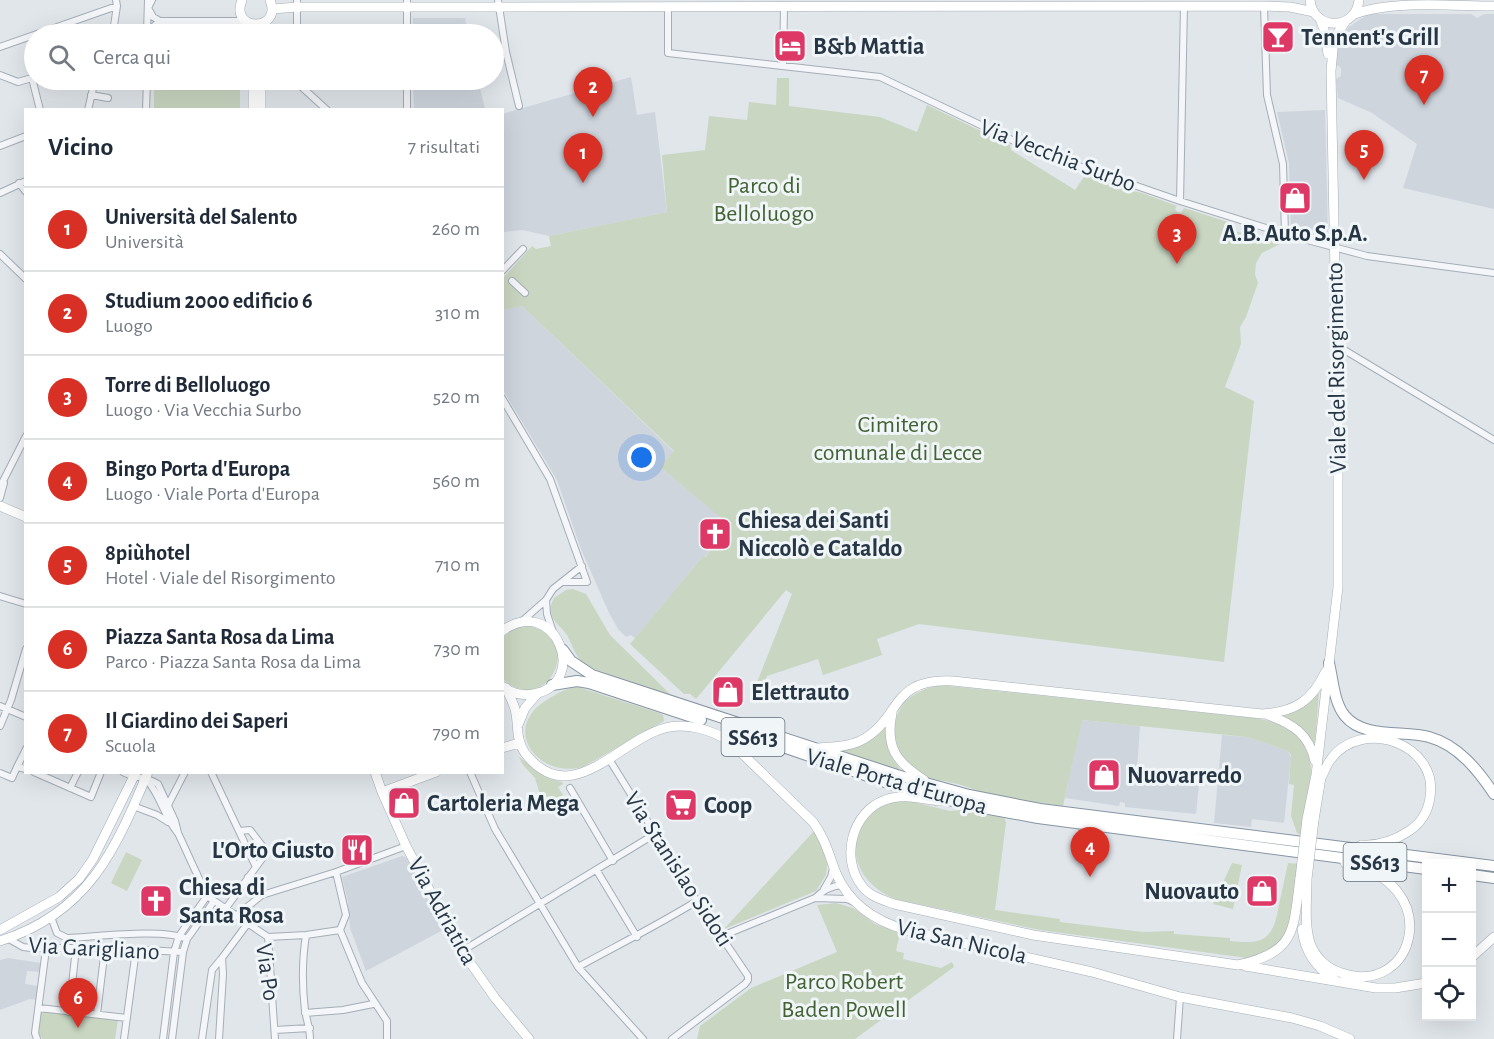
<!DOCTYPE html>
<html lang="it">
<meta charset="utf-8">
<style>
body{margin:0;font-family:"Alegreya Sans",sans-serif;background:#f2f2f3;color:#1f2937}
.controls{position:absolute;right:18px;bottom:18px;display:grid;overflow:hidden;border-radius:0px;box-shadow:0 6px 24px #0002}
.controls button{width:54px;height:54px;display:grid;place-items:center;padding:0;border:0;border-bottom:2px solid #e0e1e3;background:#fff;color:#1f2937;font:30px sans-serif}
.you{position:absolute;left:642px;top:458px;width:21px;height:21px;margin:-15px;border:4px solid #fff;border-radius:50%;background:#1a73e8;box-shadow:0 0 0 9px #1a73e833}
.badge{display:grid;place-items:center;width:39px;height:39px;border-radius:50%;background:#d93025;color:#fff;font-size:20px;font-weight:700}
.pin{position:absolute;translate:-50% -50px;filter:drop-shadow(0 2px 3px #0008)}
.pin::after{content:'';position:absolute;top:32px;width:21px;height:18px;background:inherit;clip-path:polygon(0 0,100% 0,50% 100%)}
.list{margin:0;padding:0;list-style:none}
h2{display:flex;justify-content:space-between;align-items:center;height:78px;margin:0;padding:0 24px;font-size:26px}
h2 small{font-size:20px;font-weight:400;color:#747a83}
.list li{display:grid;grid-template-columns:39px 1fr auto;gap:18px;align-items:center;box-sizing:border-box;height:84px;padding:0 24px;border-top:2px solid #e0e1e3}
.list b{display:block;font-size:22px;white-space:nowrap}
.list p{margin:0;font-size:20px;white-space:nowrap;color:#747a83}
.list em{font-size:20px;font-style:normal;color:#747a83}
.icon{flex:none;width:33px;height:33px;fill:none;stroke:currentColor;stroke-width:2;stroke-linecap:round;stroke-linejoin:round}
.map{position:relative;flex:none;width:1494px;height:1039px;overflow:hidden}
.search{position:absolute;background:#fff;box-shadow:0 6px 24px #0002;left:24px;top:24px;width:480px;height:66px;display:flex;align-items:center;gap:15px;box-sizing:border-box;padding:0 21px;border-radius:33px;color:#747a83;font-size:22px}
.panel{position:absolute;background:#fff;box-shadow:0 6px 24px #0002;left:24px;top:108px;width:480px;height:666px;border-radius:0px}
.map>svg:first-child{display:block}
.built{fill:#ced5dd}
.green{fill:#c9d6c1}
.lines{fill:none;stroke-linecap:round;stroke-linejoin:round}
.street-casing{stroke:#a5aeb6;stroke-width:8}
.secondary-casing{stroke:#a5aeb6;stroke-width:10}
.primary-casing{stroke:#9eacb8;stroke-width:10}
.highway-casing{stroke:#8695a3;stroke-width:12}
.street{stroke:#f4f6f9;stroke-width:6}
.secondary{stroke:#fff;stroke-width:9}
.primary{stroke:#fff;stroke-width:9}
.highway{stroke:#fff;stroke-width:10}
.secondary-bridge-casing{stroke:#a5aeb6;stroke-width:10;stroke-linecap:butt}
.secondary-bridge{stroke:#fff;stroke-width:9}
.labels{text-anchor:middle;stroke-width:6;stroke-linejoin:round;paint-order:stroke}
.shield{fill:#f0f5f8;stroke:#636f7b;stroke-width:1.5}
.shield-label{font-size:22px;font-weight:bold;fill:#273645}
.poi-label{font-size:24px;font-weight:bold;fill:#273645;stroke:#f0f5f8;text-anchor:start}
.street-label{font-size:24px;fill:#273645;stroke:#f0f5f8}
.park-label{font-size:24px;fill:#426233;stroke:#f0f5f8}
</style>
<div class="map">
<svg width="1494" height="1039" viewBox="0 0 1494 1039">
<rect width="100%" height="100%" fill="#e1e6eb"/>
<path class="built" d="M1368,14H1471L1477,18L1484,14H1494V209L1403,188L1417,144L1372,113L1338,98L1336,79L1341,76V68L1336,64V44L1349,27Z
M413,18H465L468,34H413Z
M631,77L637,115L655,112L667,212L549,236L522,230L503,232L502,114Z
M413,80H478L485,109H414Z
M1325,110L1328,236L1321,240L1291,231L1289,163L1277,112Z
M522,306L674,452L660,467L721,517L699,542L710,551L704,557L703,556L635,638L631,635L626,637L618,629L609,613L581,549L557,480L503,390V310Z
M1081,720L1140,726L1137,769L1200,775L1196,814L1125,807V803L1120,802L1119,806L1065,798Z
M1222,735L1247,737L1288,751L1291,758L1284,823L1252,819L1251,827L1214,823Z
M402,856L406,857L443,930L366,971L350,928L348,902L342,877Z
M8,958L41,963L40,972L27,971L25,984L38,986L37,1000L30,999L0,1010V960Z"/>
<path class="green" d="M777,78H789V106L880,117L917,132L927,105L1010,145L1011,150L1075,190L1086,174L1124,189L1142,193L1177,206L1175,209L1177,212L1181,213L1184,208L1231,223L1235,231L1280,244L1262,253L1256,263L1255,274L1258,283L1246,317L1240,327L1241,344L1225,387L1254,401L1224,662L919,624L877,639L882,655L823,675L818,659L767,676L756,702L750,700L792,594L786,590L696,699L690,694H684L630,644L703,556L705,557L731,526L660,467L674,451L522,306L503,310L502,279L532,246L536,249L551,246L549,236L667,212L662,155L705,150L709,116L747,120L749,102L776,105Z
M154,80H240V109H154Z
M573,589L586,594L610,635L671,695L588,667C575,658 574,648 567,635C562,627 552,622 551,612C550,607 552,602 554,598L566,590Z
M524,626C589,630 548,722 503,679V637L515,628Z
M940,685L1254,718C1331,729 1310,778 1303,836L1297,833L1291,816L1294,785L1289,784L1291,755L1288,751L1247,737L1082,720L1063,806C1037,802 1010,800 986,794C978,792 971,788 964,786C950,781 933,781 919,774C901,763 890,741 896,719C902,698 920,689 940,685Z
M578,687L659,713L663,715L664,721L583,767C536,779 500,727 548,699C559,693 565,688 578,687Z
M1319,692L1315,743L1313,744C1307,730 1296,722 1282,717V715C1297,710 1309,705 1319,692Z
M887,723L891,755L901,771L842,752V751C862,746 873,738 887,723Z
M519,757C533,766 543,779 562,782L563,784L558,787L563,795L547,804L542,801L535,778L523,765Z
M896,801H909L950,811L962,810L1004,818L1006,822L995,910L1060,919V922L1143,932L1174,931V934L1230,938V941C1265,945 1273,939 1279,905C1282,891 1285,877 1288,863L1300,864C1295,906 1298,949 1247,958L1040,930L899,900C844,882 839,818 896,801Z
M815,830L829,865L827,866L826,875L816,891L724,929Z
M126,852L142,860L127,891L111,883Z
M1232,863L1242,865L1233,909L1213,904Z
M836,903L853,908L875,924L900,933L896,951L904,953L903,959L941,968L952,962L954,967L855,1039H697L700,1026L751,988L837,952L817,905Z
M41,1011L118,1020L115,1039H43L38,1035Z"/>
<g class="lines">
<g class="street-casing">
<path id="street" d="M152,0L148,8L153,17L160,21
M498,0L506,52L519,106
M668,6V53L880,77L1033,150L1180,201L1285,234L1367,256L1494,273
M1264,6L1267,95L1283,164L1285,234
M113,32L117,6L116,0
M147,32L160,21H245
M147,32L148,0
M105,34V33L147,32
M297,34V0
M407,34V0
M0,47L117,6
M783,66L784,6
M0,75L18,82L32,78L40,110
M294,80L327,110
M91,95L108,98
M88,110L95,80
M146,110L147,80
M407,110V80
M0,146L26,136
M19,183L26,192
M0,193L26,181
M1180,201L1184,6
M0,254L26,279
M502,271L523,249
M512,281L525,293
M1336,345L1494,440
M502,398L550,479L587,582H563
M0,487L26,436
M0,498L4,483
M0,596L26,604
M546,600L547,614L553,632
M521,622L546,600L553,589L582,566
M0,706L26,717
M0,726L11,700L26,649
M609,759L697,901L748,976V980L745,984L672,1039
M17,767L26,749
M34,772L91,797L101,772
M123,772C134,778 148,777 158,784L175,821L178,833L207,896L268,937
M211,772L256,867L226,908
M470,772L495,829L578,967L643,1039
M0,773L12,778L17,767L26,769
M146,779C160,794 164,816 177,832
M70,788L78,772
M570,788L613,861
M168,805L185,772
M133,806L157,815L168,822
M239,831L250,830L267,852L256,867
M597,871L637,937
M336,872L346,915L340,930L362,983L387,1021V1039
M248,877L262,895
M824,889L831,877L833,868
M815,898C823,890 831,886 842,885
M237,915L262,895L336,872L406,846
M51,917L57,933L67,938C97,937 162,928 187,939
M306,935C302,960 302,985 305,1011C307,1021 310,1029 310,1039
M722,936L815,898L847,899L854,902
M268,937L275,1039
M268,937L306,935L340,930
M7,938L23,947L31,948H105L183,952
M462,951L655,834
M578,967C618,945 658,925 697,901
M39,1008L127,1018
M69,1012L76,948
M305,1013L343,1010L373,1004
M97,1014L105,948
M275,1030L310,1028
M37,1039L35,1033L46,949
M124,1039L136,950
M163,1039L174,952L179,936L207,896
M172,1039L183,952L187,939L214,901
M202,1039L212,970L222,958
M219,1039L223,974L222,958L248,923
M1177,1039L1180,997"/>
</g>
<g class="secondary-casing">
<path id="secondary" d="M1310,0C1313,31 1356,31 1359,0
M273,9L297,7H407L1264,6L1290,7L1314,12
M1355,14C1392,0 1453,6 1494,6
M1320,19L1324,29L1328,54
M0,506L26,517
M506,688C509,695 513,702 515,709C519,724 515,739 525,753C570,812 619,740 665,728C685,722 713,730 730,742L813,822C825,838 829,855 836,873C849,904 875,921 906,930L1092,972L1180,997L1292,1018L1320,1026L1350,1039
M892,713C885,747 896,762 924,780
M1268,715C1293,724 1309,734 1315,761
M518,725L525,708L537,694
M502,748L519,743
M818,748C832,747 847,747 860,741C903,719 888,678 953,681L1262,714C1295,712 1312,701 1326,671
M375,772L382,792L406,846L462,951L495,998L529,1039
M1322,776C1325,770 1327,764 1331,759C1362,717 1439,744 1430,797C1428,813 1421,823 1409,831C1394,841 1378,846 1361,845
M382,792L436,772
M940,801C922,799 902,793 885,800C852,812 840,858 862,886C869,896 883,900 894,904L1033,935L1238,965C1297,952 1293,930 1300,878
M1307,819L1316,775L1338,587V426L1331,71L1334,39L1345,22
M1314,820L1322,771
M1307,879C1307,899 1304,923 1310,943C1315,957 1327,969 1342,973C1415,998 1447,883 1345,863
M1302,929C1305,953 1316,967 1335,980
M1472,957L1494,937
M1245,966L1376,988H1395L1426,983"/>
</g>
<g class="primary-casing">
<path id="primary" d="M242,0C229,32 283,32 270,0
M261,80V110
M253,110V80
M502,631C556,592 591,685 533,694C522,696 511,693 502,686
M0,930L59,897L79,879L93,859L136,772
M0,941C88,913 115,851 148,772"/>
</g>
<g class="highway-casing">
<path id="highway" d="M563,650L571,661L592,675L897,775L969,795L1040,809L1494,866
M1329,663C1333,680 1334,703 1345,716C1364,739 1404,730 1429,737C1458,745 1478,770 1494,794
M552,685L577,681L589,683L701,720
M745,734L894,785L967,805L1038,818L1426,869
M1472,875L1494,878"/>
</g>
<use href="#street" class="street"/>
<use href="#secondary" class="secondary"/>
<use href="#primary" class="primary"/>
<use href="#highway" class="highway"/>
<g class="secondary-bridge-casing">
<path id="secondary-bridge" d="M1300,878L1307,819
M1307,879L1314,820"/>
</g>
<use href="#secondary-bridge" class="secondary-bridge"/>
</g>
<defs>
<g id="bar-square" transform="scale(1.725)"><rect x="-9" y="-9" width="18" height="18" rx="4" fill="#dd3866" stroke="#f0f5f8"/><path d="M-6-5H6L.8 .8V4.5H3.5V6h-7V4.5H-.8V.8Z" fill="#fff"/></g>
<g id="hotel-square" transform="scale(1.725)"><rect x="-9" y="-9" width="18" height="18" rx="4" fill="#dd3866" stroke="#f0f5f8"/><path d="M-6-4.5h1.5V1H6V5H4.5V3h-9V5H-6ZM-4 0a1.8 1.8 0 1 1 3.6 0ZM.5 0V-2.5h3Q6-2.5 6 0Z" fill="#fff"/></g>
<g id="shop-square" transform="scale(1.725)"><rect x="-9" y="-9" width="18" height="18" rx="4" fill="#dd3866" stroke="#f0f5f8"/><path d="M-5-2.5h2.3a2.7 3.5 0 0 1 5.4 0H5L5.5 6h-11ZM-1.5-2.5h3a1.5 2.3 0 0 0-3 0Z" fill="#fff"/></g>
<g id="church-square" transform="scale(1.725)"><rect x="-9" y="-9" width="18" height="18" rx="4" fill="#dd3866" stroke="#f0f5f8"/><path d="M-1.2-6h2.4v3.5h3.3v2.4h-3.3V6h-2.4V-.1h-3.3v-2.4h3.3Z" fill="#fff"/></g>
<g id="supermarket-square" transform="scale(1.725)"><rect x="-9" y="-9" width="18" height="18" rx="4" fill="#dd3866" stroke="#f0f5f8"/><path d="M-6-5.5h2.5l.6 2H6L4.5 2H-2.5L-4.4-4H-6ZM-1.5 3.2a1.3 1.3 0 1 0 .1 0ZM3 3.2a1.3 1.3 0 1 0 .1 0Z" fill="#fff"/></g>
<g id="restaurant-square" transform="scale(1.725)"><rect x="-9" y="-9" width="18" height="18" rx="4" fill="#dd3866" stroke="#f0f5f8"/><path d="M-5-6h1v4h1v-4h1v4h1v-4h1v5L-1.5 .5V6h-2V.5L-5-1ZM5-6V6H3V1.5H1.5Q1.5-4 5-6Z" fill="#fff"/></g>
</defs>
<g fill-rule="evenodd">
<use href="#bar-square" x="1278" y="37"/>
<use href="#hotel-square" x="790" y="46"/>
<use href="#shop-square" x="1295" y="198"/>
<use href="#church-square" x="715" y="534"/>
<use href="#shop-square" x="728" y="692"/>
<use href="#shop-square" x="1104" y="775"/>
<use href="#shop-square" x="404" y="803"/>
<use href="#supermarket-square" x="681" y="805"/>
<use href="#restaurant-square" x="357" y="850"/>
<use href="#shop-square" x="1262" y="891"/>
<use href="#church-square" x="156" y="901"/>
</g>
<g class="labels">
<g class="shield">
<rect x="721.5" y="718" width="63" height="38" rx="4.5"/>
<rect x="1343.5" y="843" width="63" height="38" rx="4.5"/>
</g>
<g class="shield-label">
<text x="753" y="745">SS613</text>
<text x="1375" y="870">SS613</text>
</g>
<g class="poi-label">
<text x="1301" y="45">Tennent's Grill</text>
<text x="813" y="54">B&amp;b Mattia</text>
<text x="1295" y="241" text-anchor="middle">A.B. Auto S.p.A.</text>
<text x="738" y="528">Chiesa dei Santi<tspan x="738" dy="28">Niccolò e Cataldo</tspan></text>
<text x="751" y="700">Elettrauto</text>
<text x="1127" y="783">Nuovarredo</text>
<text x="427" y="811">Cartoleria Mega</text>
<text x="704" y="813">Coop</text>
<text x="334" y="858" text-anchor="end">L'Orto Giusto</text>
<text x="179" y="895">Chiesa di<tspan x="179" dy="28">Santa Rosa</tspan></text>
<text x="1239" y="899" text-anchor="end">Nuovauto</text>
</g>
<g class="street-label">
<text transform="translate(1058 155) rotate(21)" y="8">Via Vecchia Surbo</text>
<text transform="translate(1336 368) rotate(-91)" y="8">Viale del Risorgimento</text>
<text transform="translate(897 781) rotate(16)" y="8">Viale Porta d'Europa</text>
<text transform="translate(679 869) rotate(57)" y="8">Via Stanislao Sidoti</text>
<text transform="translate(443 911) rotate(61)" y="8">Via Adriatica</text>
<text transform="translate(962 941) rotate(13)" y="8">Via San Nicola</text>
<text transform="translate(94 948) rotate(3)" y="8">Via Garigliano</text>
<text transform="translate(268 972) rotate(82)" y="8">Via Po</text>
</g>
<g class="park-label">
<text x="764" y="193">Parco di<tspan x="764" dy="28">Belloluogo</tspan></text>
<text x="898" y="432">Cimitero<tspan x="898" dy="28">comunale di Lecce</tspan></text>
<text x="844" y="989">Parco Robert<tspan x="844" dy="28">Baden Powell</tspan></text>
</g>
</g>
</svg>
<div class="controls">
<button>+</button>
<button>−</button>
<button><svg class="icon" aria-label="locate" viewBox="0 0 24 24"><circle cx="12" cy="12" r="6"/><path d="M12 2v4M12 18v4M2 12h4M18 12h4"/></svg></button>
</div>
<div class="you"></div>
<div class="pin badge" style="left:583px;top:183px">1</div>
<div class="pin badge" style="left:593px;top:117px">2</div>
<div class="pin badge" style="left:1177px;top:264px">3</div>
<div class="pin badge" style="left:1090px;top:877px">4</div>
<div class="pin badge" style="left:1364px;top:180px">5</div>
<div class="pin badge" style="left:78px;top:1028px">6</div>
<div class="pin badge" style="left:1424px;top:105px">7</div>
<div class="search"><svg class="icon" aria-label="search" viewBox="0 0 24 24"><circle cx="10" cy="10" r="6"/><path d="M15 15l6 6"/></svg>Cerca qui</div>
<section class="panel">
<h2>Vicino<small>7 risultati</small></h2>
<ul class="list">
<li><span class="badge">1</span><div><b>Università del Salento</b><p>Università</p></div><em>260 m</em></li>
<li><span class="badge">2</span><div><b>Studium 2000 edificio 6</b><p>Luogo</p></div><em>310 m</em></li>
<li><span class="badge">3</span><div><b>Torre di Belloluogo</b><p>Luogo · Via Vecchia Surbo</p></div><em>520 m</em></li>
<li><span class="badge">4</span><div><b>Bingo Porta d'Europa</b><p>Luogo · Viale Porta d'Europa</p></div><em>560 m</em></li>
<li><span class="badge">5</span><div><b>8piùhotel</b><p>Hotel · Viale del Risorgimento</p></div><em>710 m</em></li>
<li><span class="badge">6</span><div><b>Piazza Santa Rosa da Lima</b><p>Parco · Piazza Santa Rosa da Lima</p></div><em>730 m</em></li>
<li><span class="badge">7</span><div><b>Il Giardino dei Saperi</b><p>Scuola</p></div><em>790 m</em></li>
</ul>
</section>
</div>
